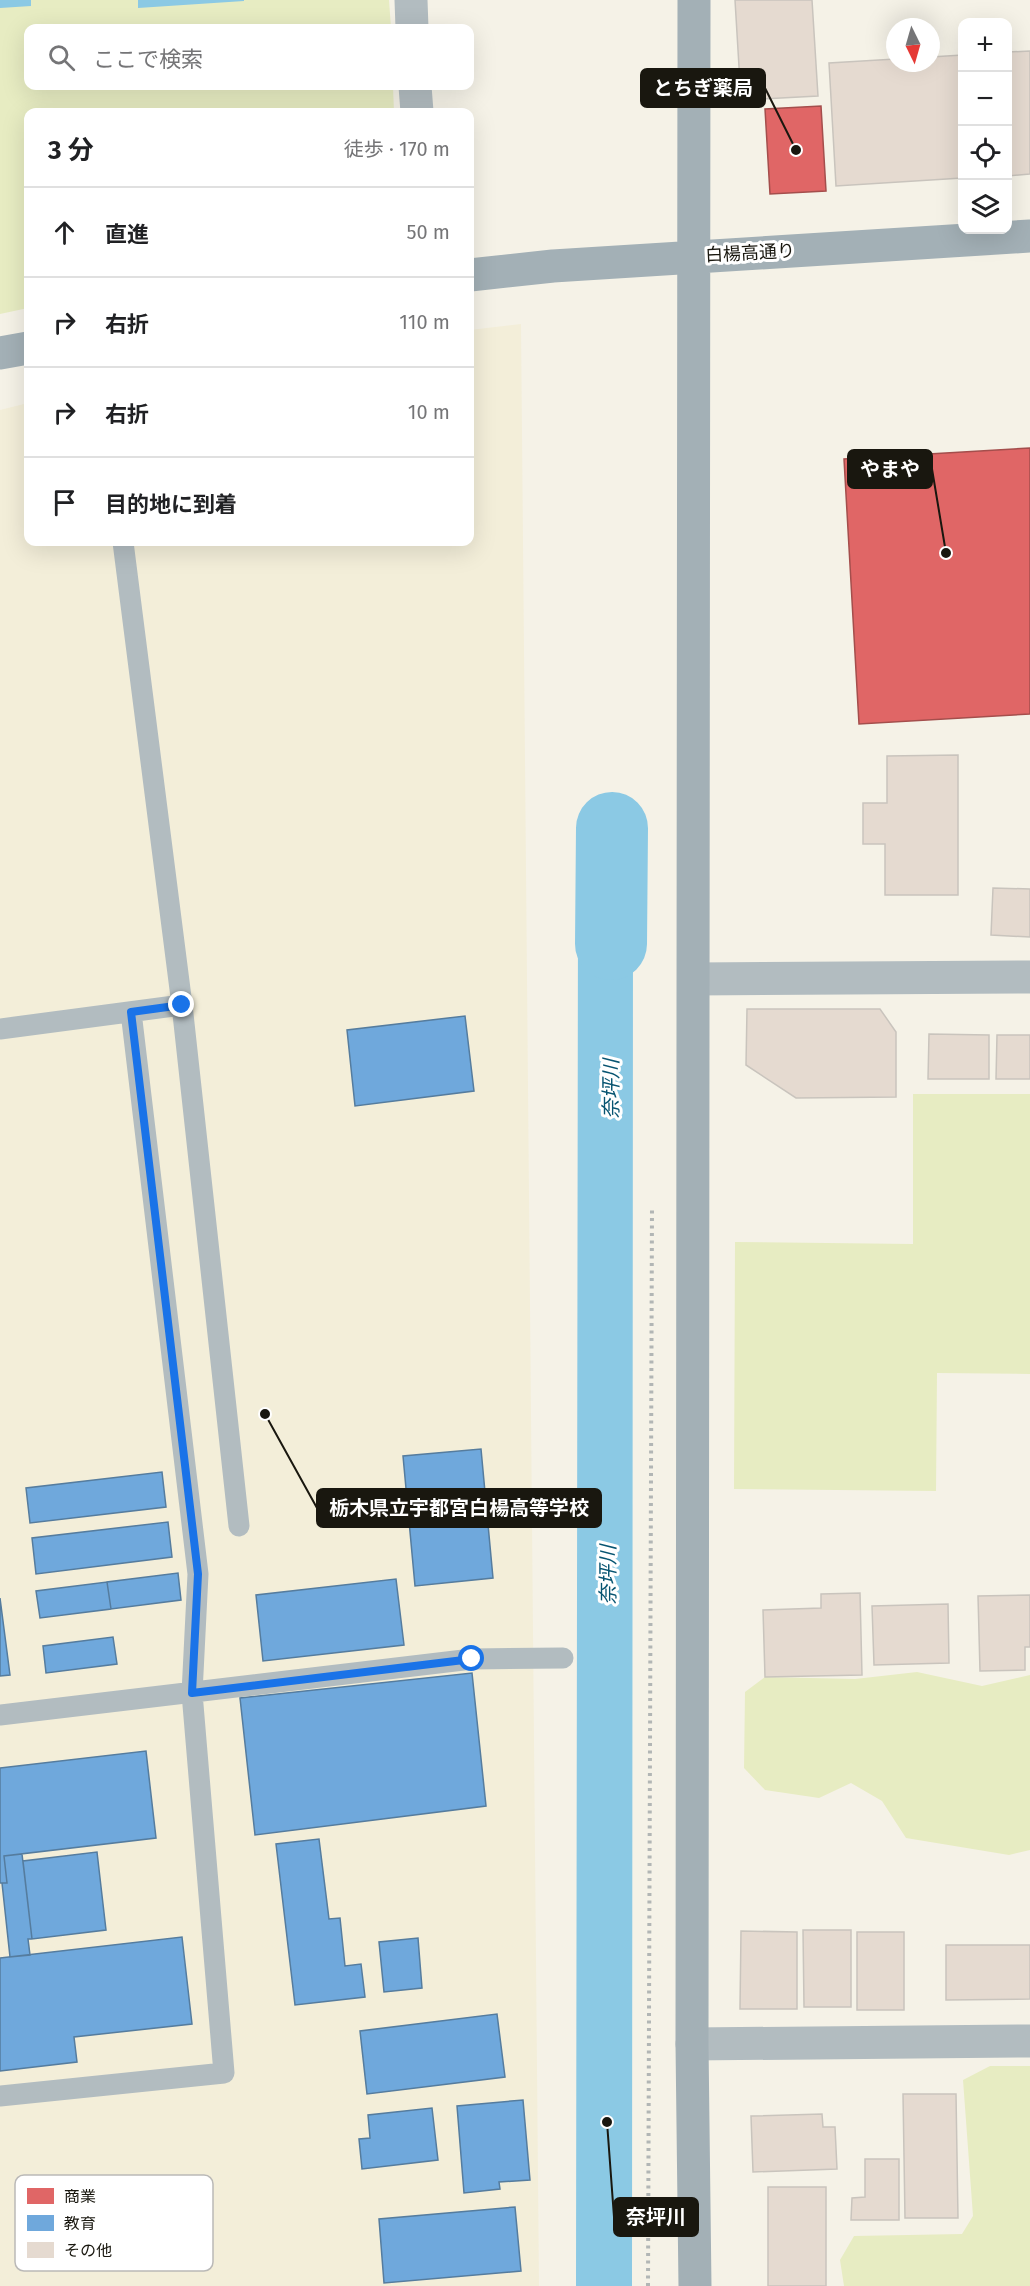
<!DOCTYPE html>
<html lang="ja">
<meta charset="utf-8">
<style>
body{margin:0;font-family:"Fira Sans","Noto Sans JP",sans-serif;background:#f6f6f6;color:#202124}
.controls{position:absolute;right:18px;top:18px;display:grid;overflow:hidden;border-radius:12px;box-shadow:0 6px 24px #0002}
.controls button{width:54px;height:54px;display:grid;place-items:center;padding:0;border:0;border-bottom:2px solid #e0e0e0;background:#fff;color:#202124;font:30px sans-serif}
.compass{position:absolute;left:886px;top:18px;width:54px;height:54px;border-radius:50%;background:#fff;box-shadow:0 6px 24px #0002;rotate:175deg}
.stop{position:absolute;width:18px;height:18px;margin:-14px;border:4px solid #1a73e8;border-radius:50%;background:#fff}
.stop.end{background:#1a73e8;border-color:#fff;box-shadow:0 2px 6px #0008}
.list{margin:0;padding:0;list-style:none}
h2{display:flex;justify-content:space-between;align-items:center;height:78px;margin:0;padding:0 24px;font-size:26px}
h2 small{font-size:20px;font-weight:400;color:#757577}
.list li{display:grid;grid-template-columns:39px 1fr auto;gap:18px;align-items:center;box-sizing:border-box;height:90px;padding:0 24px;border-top:2px solid #e0e0e0}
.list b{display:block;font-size:22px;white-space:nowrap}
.list em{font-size:20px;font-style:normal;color:#757577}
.icon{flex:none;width:33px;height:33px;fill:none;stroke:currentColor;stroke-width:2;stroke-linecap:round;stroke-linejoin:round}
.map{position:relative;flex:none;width:1030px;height:2286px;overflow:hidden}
.search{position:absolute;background:#fff;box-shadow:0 6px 24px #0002;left:24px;top:24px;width:450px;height:66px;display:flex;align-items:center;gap:15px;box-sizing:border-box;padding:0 21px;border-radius:12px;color:#757577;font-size:22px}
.panel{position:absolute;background:#fff;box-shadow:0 6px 24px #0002;left:24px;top:108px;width:450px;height:438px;border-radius:12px}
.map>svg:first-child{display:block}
.built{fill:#f3eed9}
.green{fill:#e7ecc2}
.water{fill:#8bc9e4}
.shops{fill:#e06666;stroke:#a44e4c;stroke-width:1.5}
.schools{fill:#6fa8dc;stroke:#557c9e;stroke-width:1.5}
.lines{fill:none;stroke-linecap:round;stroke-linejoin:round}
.river{stroke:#8bc9e4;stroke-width:72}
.building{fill:#e5dad0;stroke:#c9c4bd;stroke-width:1.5}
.path{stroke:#b2b6b5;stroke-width:4;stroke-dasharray:3 4.5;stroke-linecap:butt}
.lane{stroke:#b2bcc0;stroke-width:21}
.street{stroke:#b2bcc0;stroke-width:33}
.secondary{stroke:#a3b0b6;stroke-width:33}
.route{stroke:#1a73e8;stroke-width:8}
.labels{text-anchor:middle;stroke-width:6;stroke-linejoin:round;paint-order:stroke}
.street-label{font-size:18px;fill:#19170f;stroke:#fff}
.water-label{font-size:20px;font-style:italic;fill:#075471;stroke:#fff}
.key{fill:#fff;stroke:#bab9b7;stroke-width:1.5}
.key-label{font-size:16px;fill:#19170f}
.leader{fill:none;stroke:#19170f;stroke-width:2}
.callout-dot{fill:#19170f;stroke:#fff;stroke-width:2}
.callout{fill:#19170f;stroke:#19170f;stroke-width:2}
.callout-label{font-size:20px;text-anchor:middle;font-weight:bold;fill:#fff}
</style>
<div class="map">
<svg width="1030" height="2286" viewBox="0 0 1030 2286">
<rect width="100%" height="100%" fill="#f5f2e7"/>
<path class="built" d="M521,324L539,2286H0V410L28,403V542H470V330Z"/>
<path class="green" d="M0,0H389L391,28H28V86H393L394,112H28V308L0,314Z
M913,1094H1030V1374L937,1373L936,1491L734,1489L735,1242L913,1244Z
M917,1672L982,1686L1030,1675V1850L1009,1855L906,1838L882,1801L851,1783L819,1798L765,1790L744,1768L745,1692L765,1677L855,1679Z
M990,2066H1030V2286H844L840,2260L854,2236L962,2234L973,2216L963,2080Z"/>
<path class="water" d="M0,0H31V6L0,8Z
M138,0H244V1L138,8Z
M591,843L628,844L633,927L632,2286H576L578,901Z"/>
<path class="shops" d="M821,106L826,191L770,194L765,109Z
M1030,448V714L859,724L844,459Z"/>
<path class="schools" d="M465,1016L474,1091L355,1106L347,1030Z
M481,1449L493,1578L415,1586L403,1456Z
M162,1472L166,1507L30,1523L26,1488Z
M168,1522L172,1557L36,1574L32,1538Z
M178,1573L181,1600L111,1609L107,1582Z
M396,1579L404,1645L263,1661L256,1595Z
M107,1582L111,1609L40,1618L36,1591Z
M0,1598L10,1675L0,1676Z
M113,1637L117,1664L46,1673L43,1646Z
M472,1673L486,1806L255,1835L240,1698Z
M146,1751L156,1838L4,1856L7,1883H0V1768Z
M319,1839L329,1919L340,1918L345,1966L361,1964L365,1997L295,2005L276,1844Z
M97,1852L106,1930L32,1939L23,1861Z
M22,1854L32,1939H28L30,1955L10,1957L2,1883H7L4,1856Z
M182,1937L192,2024L74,2037L77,2062L0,2071V1958Z
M418,1938L422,1988L384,1992L379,1942Z
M497,2014L505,2077L367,2094L360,2031Z
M523,2100L530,2180L499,2182L500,2189L464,2193L457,2106Z
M432,2108L438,2160L362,2169L359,2139L370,2138L368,2115Z
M515,2207L521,2271L384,2283L379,2219Z"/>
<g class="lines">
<path class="river" d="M611,944L612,828"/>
</g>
<path class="building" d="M735,0H812L818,96L741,100Z
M1030,51V174L1008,176V52Z
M962,55V178L836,186L829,63L895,59V63H931V57Z
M958,755V895H885V844H863V803H887V756Z
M993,888L1030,889V937L991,935Z
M747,1009H880L896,1032V1097L796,1098L746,1065Z
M929,1034L989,1035V1079H928Z
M997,1035H1030V1079H996Z
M860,1593L862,1675L765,1677L763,1610L821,1608V1594Z
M1030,1595V1647H1025V1670L980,1671L978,1596Z
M948,1604L949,1663L874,1665L872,1606Z
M803,1930H851V2007H804Z
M741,1931L797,1932V2009H740Z
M857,1932H904V2010H857Z
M946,1945H1030V1999L946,2000Z
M903,2094H956L958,2218H905Z
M822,2114L823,2127H835L837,2169L753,2172L751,2116Z
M865,2159H899V2220H851L852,2198L865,2197Z
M768,2187H826V2286H768Z"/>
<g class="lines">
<path class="path" d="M648,2286L652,1207"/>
<path class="lane" d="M123,542L182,1005L239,1526
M0,1029L182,1005
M0,1715L472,1659L563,1658
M0,2096L224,2073L192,1693L198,1574L131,1012"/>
<path class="street" d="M411,0L412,28
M415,86L417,112
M694,979L1030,977
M692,2044L1030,2041"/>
<path class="secondary" d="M694,0L692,2044L695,2286
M470,275L553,266L1030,236
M0,353L28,348"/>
</g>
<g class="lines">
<path class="route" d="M182,1005L131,1012L198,1574L192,1693L472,1659"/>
</g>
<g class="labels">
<g class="street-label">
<text transform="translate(750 253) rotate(-3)" y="6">白楊高通り</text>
</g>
<g class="water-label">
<text transform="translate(611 1089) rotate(-90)" y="7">奈坪川</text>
<text transform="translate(608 1575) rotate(-90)" y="7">奈坪川</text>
</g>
</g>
<rect x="15" y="2175" width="198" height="96" rx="9" class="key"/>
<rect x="27" y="2188" width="27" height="16" fill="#e06666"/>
<rect x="27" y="2215" width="27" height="16" fill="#6fa8dc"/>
<rect x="27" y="2242" width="27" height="16" fill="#e5dad0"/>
<g class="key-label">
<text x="64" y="2202">商業</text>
<text x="64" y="2229">教育</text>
<text x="64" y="2256">その他</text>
</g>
<path class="leader" d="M796 150L765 88M946 553L932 469M265 1414L317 1508M607 2122L614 2217"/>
<g class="callout-dot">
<circle cx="796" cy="150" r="6"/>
<circle cx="946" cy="553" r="6"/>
<circle cx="265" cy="1414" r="6"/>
<circle cx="607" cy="2122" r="6"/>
</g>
<g class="callout">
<rect x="641" y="69" width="124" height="38" rx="6"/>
<rect x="848" y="450" width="84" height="38" rx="6"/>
<rect x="317" y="1489" width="284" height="38" rx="6"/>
<rect x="614" y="2198" width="84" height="38" rx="6"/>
</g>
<g class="callout-label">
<text x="703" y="95">とちぎ薬局</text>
<text x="890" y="476">やまや</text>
<text x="459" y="1515">栃木県立宇都宮白楊高等学校</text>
<text x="656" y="2224">奈坪川</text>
</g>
</svg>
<div class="controls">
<button>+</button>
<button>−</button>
<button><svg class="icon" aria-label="locate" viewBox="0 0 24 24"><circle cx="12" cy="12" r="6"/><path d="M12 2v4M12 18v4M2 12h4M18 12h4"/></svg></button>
<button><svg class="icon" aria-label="layers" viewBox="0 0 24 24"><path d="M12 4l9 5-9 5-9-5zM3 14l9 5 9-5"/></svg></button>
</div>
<svg class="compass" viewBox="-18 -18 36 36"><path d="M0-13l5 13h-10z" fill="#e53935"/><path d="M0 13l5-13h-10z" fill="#757577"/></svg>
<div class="stop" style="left:472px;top:1659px"></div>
<div class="stop end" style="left:182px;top:1005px"></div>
<div class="search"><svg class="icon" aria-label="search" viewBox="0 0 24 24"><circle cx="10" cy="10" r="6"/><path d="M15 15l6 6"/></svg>ここで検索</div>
<section class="panel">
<h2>3 分<small>徒歩 · 170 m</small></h2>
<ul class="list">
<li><svg class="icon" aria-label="ahead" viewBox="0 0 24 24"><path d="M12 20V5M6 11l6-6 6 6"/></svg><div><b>直進</b></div><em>50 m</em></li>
<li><svg class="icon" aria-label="right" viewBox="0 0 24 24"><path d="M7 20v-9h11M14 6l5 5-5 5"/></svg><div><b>右折</b></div><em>110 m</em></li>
<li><svg class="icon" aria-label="right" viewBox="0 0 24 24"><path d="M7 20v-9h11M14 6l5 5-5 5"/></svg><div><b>右折</b></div><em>10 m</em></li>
<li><svg class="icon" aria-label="arrive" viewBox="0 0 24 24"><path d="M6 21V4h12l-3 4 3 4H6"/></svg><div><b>目的地に到着</b></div></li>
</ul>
</section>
</div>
